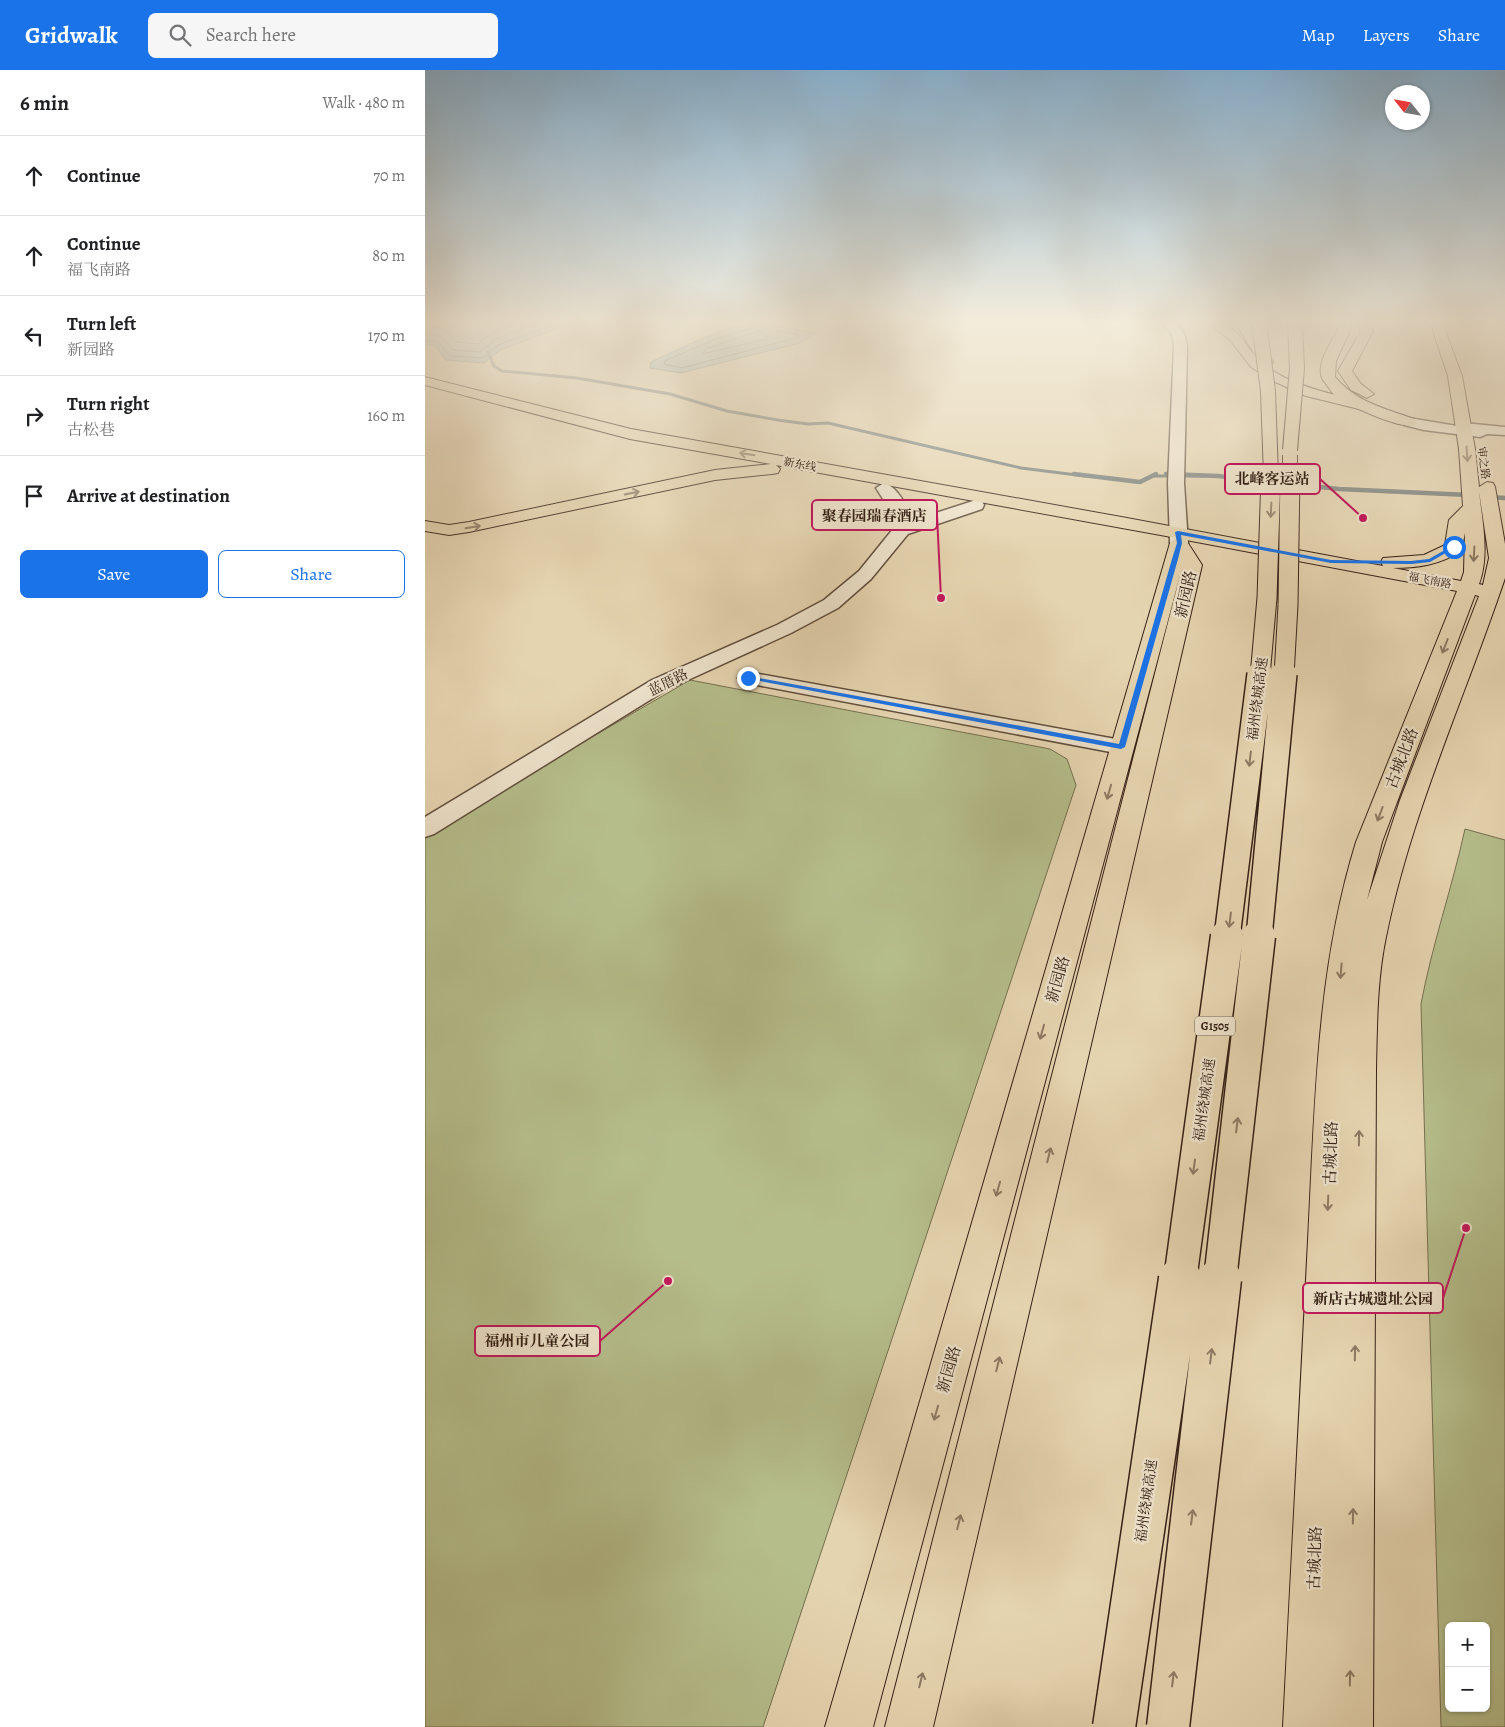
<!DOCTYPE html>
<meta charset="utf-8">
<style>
body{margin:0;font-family:Alegreya,"Noto Serif SC",serif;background:#f6f6f6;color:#202124}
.controls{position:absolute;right:15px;bottom:15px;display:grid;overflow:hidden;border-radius:8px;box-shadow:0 1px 4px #0004}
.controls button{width:45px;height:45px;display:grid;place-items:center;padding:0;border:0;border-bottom:1px solid #e0e0e0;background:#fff;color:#202124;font:25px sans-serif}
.compass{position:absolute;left:960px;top:15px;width:45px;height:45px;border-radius:50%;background:#fff;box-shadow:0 1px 4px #0004;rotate:301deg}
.stop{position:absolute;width:15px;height:15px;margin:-11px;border:4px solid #1a73e8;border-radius:50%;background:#fff}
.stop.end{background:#1a73e8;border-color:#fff;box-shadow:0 1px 5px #0008}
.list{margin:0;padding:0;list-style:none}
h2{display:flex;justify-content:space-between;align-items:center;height:65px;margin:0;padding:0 20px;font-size:21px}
h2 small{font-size:16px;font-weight:400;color:#757577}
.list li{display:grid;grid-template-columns:32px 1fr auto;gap:15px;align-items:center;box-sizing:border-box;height:80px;padding:0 20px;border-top:1px solid #e0e0e0}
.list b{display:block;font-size:19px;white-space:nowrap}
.list p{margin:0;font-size:16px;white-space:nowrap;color:#757577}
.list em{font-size:16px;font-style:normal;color:#757577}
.actions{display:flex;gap:10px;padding:15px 20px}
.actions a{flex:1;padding:11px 0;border:1px solid #1a73e8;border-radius:8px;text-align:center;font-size:18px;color:#1a73e8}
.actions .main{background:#1a73e8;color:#fff}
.icon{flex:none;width:28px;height:28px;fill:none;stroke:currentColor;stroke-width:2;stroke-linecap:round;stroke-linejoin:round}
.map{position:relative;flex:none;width:1080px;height:1657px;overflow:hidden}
header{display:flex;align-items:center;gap:30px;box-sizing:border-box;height:70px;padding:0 25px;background:#1a73e8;color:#fff}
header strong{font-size:24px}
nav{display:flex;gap:28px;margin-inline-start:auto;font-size:18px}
.search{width:350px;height:45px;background:#f6f6f6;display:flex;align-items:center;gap:12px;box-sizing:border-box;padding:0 18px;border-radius:8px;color:#757577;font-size:19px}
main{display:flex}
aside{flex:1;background:#fff}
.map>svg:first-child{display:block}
.green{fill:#b5bd8b;stroke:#756f50;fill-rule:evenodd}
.water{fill:#9bb5b7;stroke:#727a77}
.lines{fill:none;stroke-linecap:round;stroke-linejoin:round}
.shore{stroke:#686b66;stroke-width:1}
.stream-far1{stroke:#727a77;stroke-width:3}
.stream{stroke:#727a77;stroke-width:4.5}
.minor-casing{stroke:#614e3c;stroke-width:3}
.major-casing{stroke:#352116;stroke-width:2}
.highway-casing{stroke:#352116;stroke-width:2}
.minor{fill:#eee3cc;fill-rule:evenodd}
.major{fill:#e5d4b0;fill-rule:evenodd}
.highway{fill:#e5d4b0;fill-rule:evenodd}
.highway-bridge-far4-casing{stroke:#352116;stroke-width:16;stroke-linecap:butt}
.highway-bridge-far3-casing{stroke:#352116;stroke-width:21;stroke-linecap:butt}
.highway-bridge-far2-casing{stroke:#352116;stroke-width:28;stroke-linecap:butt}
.highway-bridge-far1-casing{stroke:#352116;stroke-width:35;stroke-linecap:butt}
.highway-bridge-casing{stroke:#352116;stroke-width:45;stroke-linecap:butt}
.highway-bridge-far4{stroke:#e5d4b0;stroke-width:14}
.highway-bridge-far3{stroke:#e5d4b0;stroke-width:19}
.highway-bridge-far2{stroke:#e5d4b0;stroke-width:25}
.highway-bridge-far1{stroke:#e5d4b0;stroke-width:32}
.highway-bridge{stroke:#e5d4b0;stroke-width:42}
.oneway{stroke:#8d7a63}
.route{fill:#1a73e8}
.labels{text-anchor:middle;stroke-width:4.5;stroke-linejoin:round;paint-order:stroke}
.far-street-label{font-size:11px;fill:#352116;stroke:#eee3cc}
.shield{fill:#eee3cc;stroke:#6c5b4d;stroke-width:1}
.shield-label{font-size:12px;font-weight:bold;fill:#352116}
.street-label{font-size:14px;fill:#352116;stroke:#eee3cc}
.near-street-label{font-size:16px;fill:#352116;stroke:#eee3cc}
.leader{fill:none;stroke:#c2185b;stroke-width:2}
.callout-dot{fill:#c2185b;stroke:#eee3cc;stroke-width:2}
.callout{fill:#eee3cc;stroke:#c2185b;stroke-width:2}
.callout-label{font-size:15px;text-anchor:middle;font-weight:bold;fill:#352116}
</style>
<header>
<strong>Gridwalk</strong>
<div class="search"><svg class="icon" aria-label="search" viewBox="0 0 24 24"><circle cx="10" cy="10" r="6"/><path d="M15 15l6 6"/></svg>Search here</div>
<nav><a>Map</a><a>Layers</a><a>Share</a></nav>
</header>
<main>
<aside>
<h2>6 min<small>Walk · 480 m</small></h2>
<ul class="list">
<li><svg class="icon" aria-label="ahead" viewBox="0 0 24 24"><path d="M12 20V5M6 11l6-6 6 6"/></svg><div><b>Continue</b></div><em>70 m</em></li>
<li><svg class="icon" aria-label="ahead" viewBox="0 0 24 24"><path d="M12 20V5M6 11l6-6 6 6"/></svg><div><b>Continue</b><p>福飞南路</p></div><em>80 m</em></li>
<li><svg class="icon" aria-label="left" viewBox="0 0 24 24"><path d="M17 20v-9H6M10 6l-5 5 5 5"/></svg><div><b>Turn left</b><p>新园路</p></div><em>170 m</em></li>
<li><svg class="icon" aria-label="right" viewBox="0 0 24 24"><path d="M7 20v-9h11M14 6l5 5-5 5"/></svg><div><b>Turn right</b><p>古松巷</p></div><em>160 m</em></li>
<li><svg class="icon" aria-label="arrive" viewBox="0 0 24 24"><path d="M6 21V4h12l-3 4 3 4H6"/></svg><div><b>Arrive at destination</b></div></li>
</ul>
<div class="actions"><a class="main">Save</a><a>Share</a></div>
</aside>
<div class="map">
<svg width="1080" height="1657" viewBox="0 0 1080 1657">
<rect width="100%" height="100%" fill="#e5d4b0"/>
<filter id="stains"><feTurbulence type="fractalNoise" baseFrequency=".004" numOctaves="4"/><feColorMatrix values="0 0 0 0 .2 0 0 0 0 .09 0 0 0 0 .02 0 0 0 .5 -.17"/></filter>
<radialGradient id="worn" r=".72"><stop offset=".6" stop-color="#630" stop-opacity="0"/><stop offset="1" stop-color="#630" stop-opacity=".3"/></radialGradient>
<path class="green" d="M265,610L625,679L642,689L651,715L338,1657H0V764Z
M1040,759L1080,770V1657H1016L996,934C1007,875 1027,818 1040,759ZM1024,1556H1061V1638H1024Z"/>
<path class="water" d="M0,252H150L75,280L59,293L21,290L9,275H0Z
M334,253L392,263L375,273L256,303L225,298L226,292C261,276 296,257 334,253Z"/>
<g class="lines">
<path class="shore" d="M330,252L326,259L293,268L240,291L239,294L257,298L374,267L372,264L342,259L339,252
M0,257L18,258L32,272L53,274L66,263L96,252
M334,261L342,266V269L277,284L281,279Z
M0,264L15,265L28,280L55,282L71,269L118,252
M0,271H12L25,286L57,288L73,275L136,252"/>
<path class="stream-far1" d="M63,282L69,296L77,301L152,308L245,324L302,341L353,350L383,354L403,353L596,398L660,406
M729,406H779"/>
<path class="stream" d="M649,404L715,412L731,404
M741,404L793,406L914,419L1044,425
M1064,427L1080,428"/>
<g class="minor-casing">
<path id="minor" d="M736,252H749C758,259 761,266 762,277L759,413L763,473L760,477H748L745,473L743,413L749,277L747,264Z
M984,348L1032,356L1038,353L1080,357V365L1062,364L1055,367L999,360L979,355L977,352L979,349Z
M459,413C472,416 484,438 486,451L551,430L557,431L559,435L557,439L483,464L446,509L413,538L366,563L241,620L9,764L0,767V747L227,610L352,555L399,530L434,501L468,459L467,443L451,418Z
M323,602L696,670L704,672L707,677L704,682L696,684L316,612L313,608L316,604Z"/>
</g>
<g class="major-casing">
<path id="major" d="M782,252C813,252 816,272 835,291C862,316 912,325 947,334L949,337L942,341L881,326L846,310L826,297L805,270Z
M1005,252H1017L1037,306L1050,379L1054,417L1062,412L1068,413L1070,417L1080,474V508C1040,627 986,743 961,867C952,910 952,955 951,999L948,1657H858C866,1495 875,1333 883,1170C890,1037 891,901 931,772L1032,521L761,470L777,495L508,1657H460L758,494L448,1657H400L745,473L752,468L351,395L355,399L353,403L347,404L290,410L44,462L24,465L0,461V451L24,455L44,452L290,400L346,394L205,369L0,315V307L206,359L702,448L958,496L956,492L958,488L999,485L1020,475L1024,450L1038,436L1034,379L1023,306ZM1054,421L1064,488L1058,515L1054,514C1065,485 1057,451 1054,421ZM1040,463L1039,502L1036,511L968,498C992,498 1015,495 1036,481ZM1050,525L1054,526L975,730L942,830L957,772Z"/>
</g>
<g class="highway-casing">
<path id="highway" d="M810,252H822L848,292L846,295H836Z
M913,252H925L927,256L911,291L910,307C931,332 959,338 989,349L992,352L989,355C974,359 927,337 913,328C907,324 903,316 898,310C889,295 908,270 915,256Z
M931,252H943L948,261L927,301L936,314L949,324L942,328L926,320L913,301L936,261Z"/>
</g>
<use href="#minor" class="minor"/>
<use href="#major" class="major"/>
<use href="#highway" class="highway"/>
<g class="highway-bridge-far4-casing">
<path id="highway-bridge-far4" d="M834,252L843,321L846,406
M865,380L872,298L870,252
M865,385V406"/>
</g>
<g class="highway-bridge-far3-casing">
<path id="highway-bridge-far3" d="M835,606L842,528L846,404
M859,606L863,535L865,404"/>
</g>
<g class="highway-bridge-far2-casing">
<path id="highway-bridge-far2" d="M802,867L835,604
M834,867L859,604"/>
</g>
<g class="highway-bridge-far1-casing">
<path id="highway-bridge-far1" d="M755,1210L802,866
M795,1210L834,866"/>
</g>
<g class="highway-bridge-casing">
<path id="highway-bridge" d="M689,1657L755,1209
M743,1657L795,1209"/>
</g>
<use href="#highway-bridge-far4" class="highway-bridge-far4"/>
<use href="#highway-bridge-far3" class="highway-bridge-far3"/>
<use href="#highway-bridge-far2" class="highway-bridge-far2"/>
<use href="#highway-bridge-far1" class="highway-bridge-far1"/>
<use href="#highway-bridge" class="highway-bridge"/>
</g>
<defs><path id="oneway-shaft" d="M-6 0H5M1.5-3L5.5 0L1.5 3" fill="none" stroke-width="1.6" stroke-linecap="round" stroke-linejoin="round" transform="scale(1.25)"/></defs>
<g class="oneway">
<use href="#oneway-shaft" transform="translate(322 384) rotate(-170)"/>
<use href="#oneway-shaft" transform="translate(1042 384) rotate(86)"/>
<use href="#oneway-shaft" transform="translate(207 423) rotate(-12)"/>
<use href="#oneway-shaft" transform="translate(846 440) rotate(93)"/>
<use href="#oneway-shaft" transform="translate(48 457) rotate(-10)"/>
<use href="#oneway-shaft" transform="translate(1049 484) rotate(93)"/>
<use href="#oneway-shaft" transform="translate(1020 576) rotate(111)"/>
<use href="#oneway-shaft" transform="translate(825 689) rotate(97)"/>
<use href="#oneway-shaft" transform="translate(684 722) rotate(106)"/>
<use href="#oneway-shaft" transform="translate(955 744) rotate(111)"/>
<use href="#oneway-shaft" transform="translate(805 850) rotate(97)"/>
<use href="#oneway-shaft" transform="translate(916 901) rotate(95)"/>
<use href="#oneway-shaft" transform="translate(617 962) rotate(106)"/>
<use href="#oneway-shaft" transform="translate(812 1055) rotate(-83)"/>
<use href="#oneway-shaft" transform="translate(934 1068) rotate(-89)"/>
<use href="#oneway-shaft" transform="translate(624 1085) rotate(-76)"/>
<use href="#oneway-shaft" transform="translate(769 1097) rotate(98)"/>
<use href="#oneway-shaft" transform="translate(573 1119) rotate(106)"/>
<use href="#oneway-shaft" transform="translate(903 1133) rotate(92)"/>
<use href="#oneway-shaft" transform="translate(930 1283) rotate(-89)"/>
<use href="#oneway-shaft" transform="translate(786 1286) rotate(-83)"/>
<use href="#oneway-shaft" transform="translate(573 1294) rotate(-76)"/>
<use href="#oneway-shaft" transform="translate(511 1343) rotate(106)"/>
<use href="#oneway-shaft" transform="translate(928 1446) rotate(-89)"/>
<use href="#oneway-shaft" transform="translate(767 1447) rotate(-83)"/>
<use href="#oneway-shaft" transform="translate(534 1452) rotate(-76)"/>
<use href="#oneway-shaft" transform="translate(925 1608) rotate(-89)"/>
<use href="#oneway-shaft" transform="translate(748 1609) rotate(-83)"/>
<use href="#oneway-shaft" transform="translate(496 1610) rotate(-76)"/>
</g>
<linearGradient id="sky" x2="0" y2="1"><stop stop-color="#89b4d4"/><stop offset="0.52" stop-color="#f3ecdb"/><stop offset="1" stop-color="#f3ecdb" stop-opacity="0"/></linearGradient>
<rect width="1080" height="484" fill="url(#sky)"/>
<path class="route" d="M753,461L906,490L986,491L1004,489L1027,476L1031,477L1005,492L986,494L906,493L756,465L757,473L753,489L700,677L696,679L319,608L323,606L694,674L747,489L752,473L750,462Z"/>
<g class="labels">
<g class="far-street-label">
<text transform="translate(1059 393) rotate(82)" y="4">审之路</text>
<text transform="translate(375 394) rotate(10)" y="4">新东线</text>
<text transform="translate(1005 510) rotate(11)" y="4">福飞南路</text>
</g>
<rect class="shield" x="770" y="946.5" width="40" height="19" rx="4"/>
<g class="shield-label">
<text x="790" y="960">G1505</text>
</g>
<g class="street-label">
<text transform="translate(243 612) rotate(-27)" y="5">蓝厝路</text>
<text transform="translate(832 629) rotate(-83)" y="5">福州绕城高速</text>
<text transform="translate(779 1030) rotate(-82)" y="5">福州绕城高速</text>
<text transform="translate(721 1431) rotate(-82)" y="5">福州绕城高速</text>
</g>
<g class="near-street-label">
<text transform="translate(760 524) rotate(-77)" y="6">新园路</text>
<text transform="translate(976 688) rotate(-69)" y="6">古城北路</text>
<text transform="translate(632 909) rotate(-74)" y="6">新园路</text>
<text transform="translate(905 1083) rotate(-88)" y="6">古城北路</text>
<text transform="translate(523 1299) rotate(-74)" y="6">新园路</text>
<text transform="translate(889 1488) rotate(-88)" y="6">古城北路</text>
</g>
</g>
<path class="leader" d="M938 448L895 409M516 528L512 445M1041 1158L1018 1228M243 1211L175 1271"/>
<g class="callout-dot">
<circle cx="938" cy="448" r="5"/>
<circle cx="516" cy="528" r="5"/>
<circle cx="1041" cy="1158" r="5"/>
<circle cx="243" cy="1211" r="5"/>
</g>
<g class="callout">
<rect x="800" y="394" width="95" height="30" rx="5"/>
<rect x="387" y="430" width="125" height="30" rx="5"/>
<rect x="878" y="1213" width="140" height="30" rx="5"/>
<rect x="50" y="1256" width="125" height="30" rx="5"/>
</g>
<g class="callout-label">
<text x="847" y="414">北峰客运站</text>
<text x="449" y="451">聚春园瑞春酒店</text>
<text x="948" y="1234">新店古城遗址公园</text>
<text x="112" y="1276">福州市儿童公园</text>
</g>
<rect width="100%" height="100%" filter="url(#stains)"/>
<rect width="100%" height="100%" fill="url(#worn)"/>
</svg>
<div class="controls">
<button>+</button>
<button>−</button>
</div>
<svg class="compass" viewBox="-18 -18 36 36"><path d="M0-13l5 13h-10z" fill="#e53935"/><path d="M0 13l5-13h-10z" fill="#757577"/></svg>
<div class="stop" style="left:1029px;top:477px"></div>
<div class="stop end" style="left:323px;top:608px"></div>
</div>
</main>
